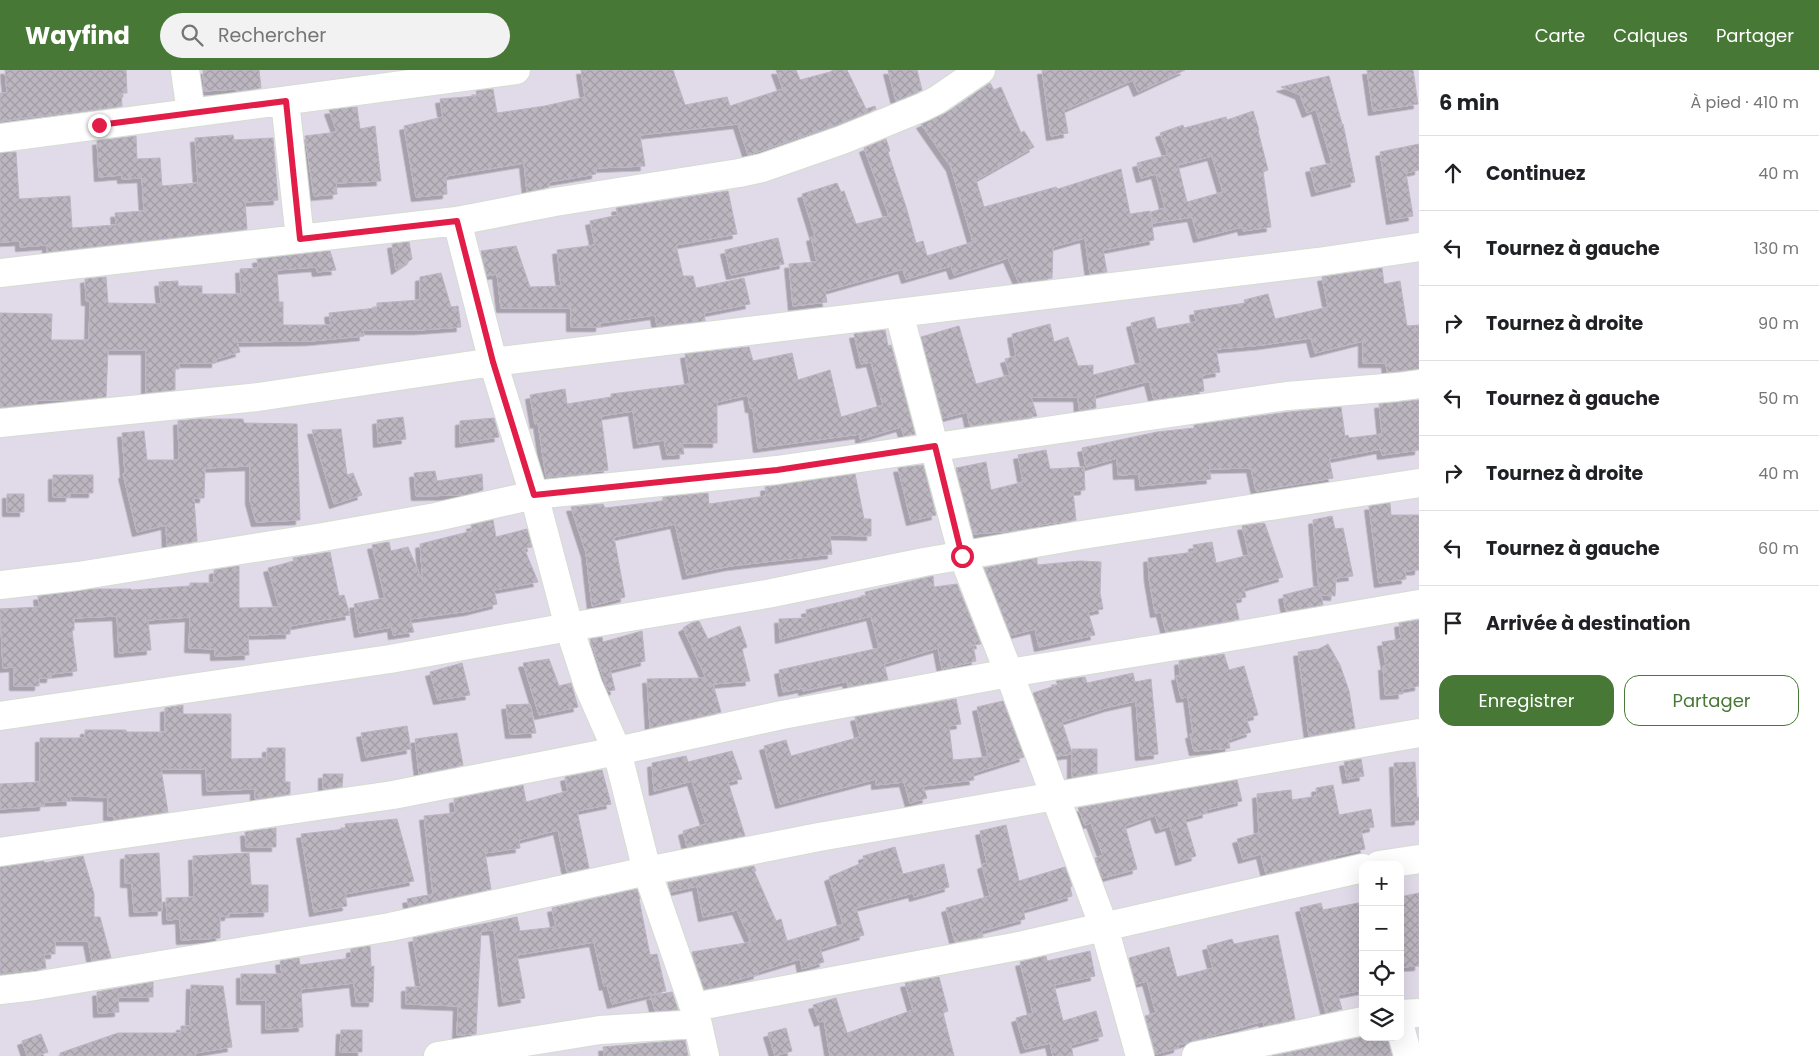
<!DOCTYPE html>
<html lang="fr">
<meta charset="utf-8">
<style>
body{margin:0;font-family:Poppins,sans-serif;background:#f2f2f2;color:#202124}
.controls{position:absolute;right:15px;bottom:15px;display:grid;overflow:hidden;border-radius:10px;box-shadow:0 5px 20px #0002}
.controls button{width:45px;height:45px;display:grid;place-items:center;padding:0;border:0;border-bottom:1px solid #e0e0e0;background:#fff;color:#202124;font:25px sans-serif}
.stop{position:absolute;width:15px;height:15px;margin:-11px;border:4px solid #e11d48;border-radius:50%;background:#fff}
.stop.end{background:#e11d48;border-color:#fff;box-shadow:0 1px 5px #0008}
.list{margin:0;padding:0;list-style:none}
h2{display:flex;justify-content:space-between;align-items:center;height:65px;margin:0;padding:0 20px;font-size:21px}
h2 small{font-size:16px;font-weight:400;color:#757577}
.list li{display:grid;grid-template-columns:32px 1fr auto;gap:15px;align-items:center;box-sizing:border-box;height:75px;padding:0 20px;border-top:1px solid #e0e0e0}
.list b{display:block;font-size:19px;white-space:nowrap}
.list em{font-size:16px;font-style:normal;color:#757577}
.actions{display:flex;gap:10px;padding:15px 20px}
.actions a{flex:1;padding:11px 0;border:1px solid #487836;border-radius:15px;text-align:center;font-size:18px;color:#487836}
.actions .main{background:#487836;color:#fff}
.icon{flex:none;width:28px;height:28px;fill:none;stroke:currentColor;stroke-width:2;stroke-linecap:round;stroke-linejoin:round}
.map{position:relative;flex:none;width:1419px;height:986px;overflow:hidden}
header{display:flex;align-items:center;gap:30px;box-sizing:border-box;height:70px;padding:0 25px;background:#487836;color:#fff}
header strong{font-size:24px}
nav{display:flex;gap:28px;margin-inline-start:auto;font-size:18px}
.search{width:350px;height:45px;background:#f2f2f2;display:flex;align-items:center;gap:12px;box-sizing:border-box;padding:0 18px;border-radius:28px;color:#757577;font-size:19px}
main{display:flex}
aside{flex:1;background:#fff}
.map>svg:first-child{display:block}
.building{fill:url(#building-cross-hatch);stroke:#bcb4c3;fill-rule:evenodd;filter:url(#shadow)}
.lines{fill:none;stroke-linecap:round;stroke-linejoin:round}
.minor-casing{stroke:#d4ded0;stroke-width:30}
.minor{stroke:#fff;stroke-width:28}
.route{stroke:#e11d48;stroke-width:6}
</style>
<header>
<strong>Wayfind</strong>
<div class="search"><svg class="icon" aria-label="search" viewBox="0 0 24 24"><circle cx="10" cy="10" r="6"/><path d="M15 15l6 6"/></svg>Rechercher</div>
<nav><a>Carte</a><a>Calques</a><a>Partager</a></nav>
</header>
<main>
<div class="map">
<svg width="1419" height="986" viewBox="0 0 1419 986">
<defs>
<pattern id="building-cross-hatch" width="8" height="8" patternUnits="userSpaceOnUse" patternTransform="scale(1.25)"><rect width="8" height="8" fill="#bcb6c0"/><path d="M0 0l8 8M0 8l8-8" fill="none" stroke="#a29ca5"/></pattern>
<filter id="shadow"><feDropShadow dx="-4.5" dy="4.5" stdDeviation="0" flood-color="#0004"/></filter>
</defs>
<rect width="100%" height="100%" fill="#e1dae8"/>
<path class="building" d="M5,0H126L127,23H121L122,36L0,51V23H7Z
M203,0H259L261,18L236,21V19L204,21Z
M581,0H673L685,35L727,27L730,36L783,19L776,0H796L800,10L830,2L833,0H847L866,39L875,36L876,39L836,55L748,85L738,54L640,65L645,96L596,98V104L549,112V117L527,122L524,93L446,106L447,124L416,127L404,56L443,47L440,29L477,26L476,21L493,19L497,43L545,36L585,27Z
M888,0H917L922,20L896,31Z
M1042,0H1185L1138,22L1133,10L1064,40L1068,63L1051,66Z
M1367,0H1413L1418,34L1373,41Z
M1329,6L1342,54H1343L1355,112L1316,122L1310,98L1332,93L1316,39L1307,43L1300,25H1301L1281,17Z
M990,13L994,20L1001,17L1021,63L1024,61L1034,77L976,110L984,137L1056,117L1058,119L1121,99L1130,144L1150,141L1154,170L1103,180L1107,202L1090,204L1085,168L1053,177L1052,208L1019,213L1008,188L954,205L951,196L906,209L903,199L825,221L827,232L793,236L789,194L817,192L811,167L815,166L802,124L837,113L841,122L844,121L856,154L889,146L864,78L886,69L890,81L888,82L907,140L916,173L923,171L927,186L973,172L951,97L921,54L946,43Z
M357,37L360,59L375,56L381,111L336,113L337,124L314,126L305,66L337,62L329,40Z
M1253,41L1259,60L1258,61L1268,100L1263,102L1271,157L1243,161L1242,157L1198,168L1192,147L1153,153L1151,142L1165,138L1156,104L1141,108L1137,93L1168,85L1160,63L1183,55L1184,58L1226,47L1227,50ZM1212,86L1223,122L1187,132L1178,95Z
M233,65L234,70L273,68L278,130L245,132L247,159L47,182V175L20,177V171L0,172V83L16,82L19,129L70,126L72,158L116,155L115,143L144,141L142,108L122,109V105L99,107L97,71L136,66L137,89L160,88L162,116L198,113L195,68Z
M1419,74V100L1406,103L1413,146L1391,150L1380,82Z
M728,121L737,164L676,175L683,206H693L696,218L744,208L750,234L704,243L705,251L657,256L655,245L600,253V257H571V238H501L497,204L487,206L481,181L516,176L530,217L561,216L557,180L595,175L590,151L618,145L616,138Z
M778,168L784,194L731,205L725,180Z
M409,172L412,189L396,200L392,174Z
M330,181L336,200L317,202L316,197L277,200L279,232H283V255H331L329,243L377,238V233L420,230V207L441,203L451,237L458,236L461,257L419,260H363L364,266L311,271L237,272L240,282L216,289V293H179V299H175V320L146,323V280H108L106,327L74,330H37L36,334L0,337V243L52,244L51,270H89L90,231H86L85,209L106,207L108,233L161,234L159,212L178,211V216H202V224H241L240,199L258,198L257,189Z
M1382,198L1384,214L1400,211L1407,256L1419,255V299L1387,302L1386,293H1363V271L1315,283L1311,268L1262,275L1216,279L1220,302L1202,305L1204,321L1154,330L1149,311L1095,325L1096,338L1079,340L1078,327H1031L1037,346L970,356L967,342L943,348L921,267L959,256L976,314L1010,305L1005,289L1016,286L1012,264L1050,254L1054,272L1068,267L1078,296L1093,295V305L1141,293L1131,253L1154,247L1157,259L1196,252L1194,241L1245,233L1244,230L1268,224L1275,249L1328,237L1322,207Z
M885,260L888,276L891,275L915,364L904,366L901,357L860,369V364L758,378L753,338H750L748,325L717,332V373H682L684,384L667,385L664,370L638,374L633,341L601,346L608,400L591,402L592,403L546,407L538,353L535,354L530,325L565,319L567,334L611,327V324L690,314L685,284L749,277L753,291L792,283L798,310L830,300L841,347L883,335L871,292L861,294L854,264Z
M1419,330V380L1382,385L1381,379L1329,389L1333,408L1256,421L1251,398L1209,399L1211,409L1140,416L1139,404L1118,405L1117,388L1086,397L1082,378L1157,362L1194,358V355L1289,342L1341,337L1345,366L1348,365L1349,368L1382,364L1379,334Z
M403,347L406,369L378,373L377,350Z
M494,348L499,367L460,373V351Z
M199,349H243L244,353L297,354L300,450L256,452L250,430V396L205,398L204,428H194L197,471L167,476L166,455L137,462L123,404H125L122,363L144,361L147,390H179L178,351Z
M341,359L347,405L353,403L362,425L334,434L312,360Z
M1046,380L1050,399L1084,397L1085,420L1073,421L1076,450L1039,455V457L1013,461L973,464L956,398L986,392L991,420L1023,412L1018,385Z
M923,395L936,445L911,451L898,398Z
M435,401L437,411L482,404L483,420L465,425L416,426L414,403Z
M855,404L864,449H871V466L830,465L832,484L730,496L687,505L675,454L614,467L625,527L592,536L586,483L571,437L603,434L605,438L663,431V427L708,423L709,434L766,426L765,417Z
M53,405H93V423H70V427H53Z
M7,424H24V442H7Z
M1390,433L1391,445H1419V500L1405,501L1406,509L1379,513L1369,436Z
M1332,446L1335,459L1343,458L1353,506L1336,508L1335,526L1321,525L1323,535L1286,541L1283,525L1319,516V520L1313,450Z
M493,450L496,467L527,459L532,477L524,478L538,512L494,520L497,534L469,541L410,549L414,562L393,565L392,557L359,563L354,534L385,528L372,475L389,472L391,481L408,477L423,512L420,474L472,461L471,455Z
M1263,453L1265,454L1283,507L1244,518L1246,527L1235,530L1239,549L1166,562L1161,542L1155,543L1149,508L1148,488L1194,482L1193,475L1212,472L1216,493L1249,485L1242,456Z
M330,482L339,526L344,525L350,545L290,556V564L248,565L249,585L215,586V579L189,578L190,547L148,550L151,580L119,583L117,546L74,548V560L72,561L77,601L51,604V608H39V616H14V597L3,598L0,539L39,537L38,526L93,519H131V520L190,516V513H214V500L239,496V538L279,537L268,498L294,491L293,488Z
M1037,488V495L1080,491L1101,492L1100,523L1103,539L1088,542L1095,565L1039,577L1035,559L1011,565L984,498Z
M933,506L934,517L957,514L981,574L973,575L976,591L942,599L938,578L884,594L888,610L848,617L847,611L803,621V618L783,622L779,600L879,578L871,546L780,569L779,549L807,548L806,540L866,526L865,522Z
M1419,550V616L1402,619L1403,624L1385,625L1383,596H1386L1382,572L1401,569L1399,553Z
M699,551L708,569L740,556L747,577L742,579L750,611L713,614L721,642L650,658L647,609L706,608L683,558L691,553Z
M642,561L645,591L610,600L615,620L608,621L590,569L602,567L603,572Z
M1328,574L1340,595L1349,621L1355,658L1309,666L1298,582L1319,579Z
M1224,584L1229,600L1244,596L1258,645L1246,648L1251,662L1228,670L1230,678L1194,681L1190,664H1193L1188,627L1181,628L1176,606H1180L1179,591Z
M549,589L559,616L571,613L578,637L539,645L523,593Z
M462,593L470,625L438,630L430,602Z
M1133,603L1135,612L1151,609L1158,684L1140,686L1136,631L1109,637L1062,652L1072,683V679H1097V703L1072,707V684L1057,686L1033,623L1058,615L1056,611L1085,607L1087,613Z
M956,629L961,654L949,656L953,690L988,687L977,637L1003,631L1024,687L973,703L974,710L923,716L927,728L910,733L904,712L876,715V709L780,734L764,676L786,670L791,686L860,667L855,647Z
M530,634L536,663L510,664L506,635Z
M183,635V644H231V689L267,688V678H285V712H290V724L255,729V719L207,721L206,699H161L168,742L114,750V746H108V727L70,726L71,731L44,732V736L0,739V714L40,712V668H85V660H126V662H165V638Z
M407,656L411,679L366,687L361,663Z
M457,663L463,695L419,704L415,669Z
M732,681L742,709L728,712L745,766L687,777L683,761L706,754L692,711L654,721L652,693L686,686L688,692Z
M1361,689L1364,706L1347,709L1344,692Z
M1415,692L1417,728L1419,727V750L1396,752L1394,693Z
M602,700L611,734L577,741L589,798L567,802L558,760L519,770L520,778L485,783L491,819L409,837L407,829L433,824L424,746L455,743L454,729L523,715L526,732L568,721L565,707Z
M323,704H343L342,717L323,719Z
M1237,710L1242,731L1206,740L1207,743L1185,749L1196,786L1180,791L1170,756L1160,759L1155,745L1125,756L1137,799L1103,808L1095,788L1103,785L1091,753L1085,755L1078,738Z
M1333,715L1339,745L1371,739L1374,757L1361,760L1365,779L1334,786L1335,788L1266,804L1261,784L1243,789L1237,769L1259,763L1257,724L1291,720L1292,730L1317,726L1316,718Z
M397,749L414,811L345,824L347,836L314,842L301,764L346,759L345,754Z
M1006,755L1019,811L1065,797L1072,816L1070,817L1072,826L1023,840L1025,849L981,861L983,867L955,872L946,838L990,826L982,795L987,793L980,761Z
M276,758V777H246L245,762Z
M895,777L903,804L944,794L949,817L914,827L913,823L856,838L864,865L820,879L824,892L802,899L800,889L757,902L758,904L729,912L730,914L704,919L692,882L751,872L737,840L703,847L697,816L671,822L668,813L754,796L756,801H754L776,851L781,849L787,871L843,854L829,807L864,792L863,786Z
M159,783L162,841L134,842L132,813H125V785Z
M249,783L251,815H268V842L229,843V846H220V868L181,870L180,849L167,850L166,828L194,827L193,786Z
M83,786L94,824V847H100L111,888L92,891L88,871H55V884H44L46,898L0,904V797L44,791V793Z
M637,819L640,829H639L650,885L657,884L666,921L612,934L607,915L604,916L594,872L517,885L525,928L503,932L494,860L481,861L476,964L457,965L458,936L406,934V917H421L413,868L517,847L520,861L556,857L552,838Z
M1419,823V896L1400,897V827Z
M1363,832V920L1338,925L1342,939L1326,943L1300,838L1321,833L1323,840Z
M1278,865L1295,949L1264,956L1263,951L1193,971L1178,975V978L1156,984L1145,946L1156,943L1147,911L1136,914L1129,888L1169,877L1177,907L1213,898L1207,876L1232,869L1234,874Z
M370,876L371,897L374,896L373,932H356L354,913L301,919L303,957L266,959V930H241V904H282L280,891L299,888L300,895L351,888V879Z
M1090,881L1095,906L1054,915L1063,951L1096,941L1103,966L1071,975L1073,986H1053L1050,973L1025,979L1016,948L1033,943L1020,892L1046,886L1047,891Z
M939,907L948,941L943,943L954,986H830L824,950L819,952L813,935L836,928L847,963L913,940L905,913Z
M153,912V927H118L119,942L98,943L97,922Z
M191,915L223,916L232,977L195,983V986H60V983L118,963H181V956H190Z
M672,922L678,940L655,941L651,926Z
M786,958L792,981L775,986L768,963Z
M341,960H362V982H340Z
M41,964L48,982L37,986H27L22,971Z
M1363,967H1387L1392,986H1272Z
M685,970L688,986H604L603,977Z"/>
<g class="lines">
<g class="minor-casing">
<path id="minor" d="M185,0L191,43
M285,31L300,169
M0,68L516,0
M457,151L493,292L534,425L569,557L588,615L617,681L647,801L694,937L705,986
M0,203L457,151L555,132L739,103L762,98L842,70L923,37L937,30L981,0
M899,243L963,486L1009,603L1104,857L1140,986
M0,353L258,327L493,292L1318,192L1419,177
M0,515L78,506L323,467L436,447L534,425L777,400L1287,326L1397,317L1419,314
M0,646L390,589L569,557L767,524L924,492L1082,465L1419,413
M0,782L393,725L617,681L782,645L1009,603L1194,573L1419,534
M1379,795L1419,789
M0,920L35,916L390,857L647,801L819,767L1419,663
M694,937L1024,875L1363,798
M1400,944L1419,943
M1400,957L1408,986
M438,986L600,960L697,954
M1196,986L1363,951"/>
</g>
<use href="#minor" class="minor"/>
</g>
<g class="lines">
<path class="route" d="M99,55L286,31L300,169L457,151L493,292L534,425L777,400L935,376L962,486"/>
</g>
</svg>
<div class="controls">
<button>+</button>
<button>−</button>
<button><svg class="icon" aria-label="locate" viewBox="0 0 24 24"><circle cx="12" cy="12" r="6"/><path d="M12 2v4M12 18v4M2 12h4M18 12h4"/></svg></button>
<button><svg class="icon" aria-label="layers" viewBox="0 0 24 24"><path d="M12 4l9 5-9 5-9-5zM3 14l9 5 9-5"/></svg></button>
</div>
<div class="stop" style="left:962px;top:486px"></div>
<div class="stop end" style="left:99px;top:55px"></div>
</div>
<aside>
<h2>6 min<small>À pied · 410 m</small></h2>
<ul class="list">
<li><svg class="icon" aria-label="ahead" viewBox="0 0 24 24"><path d="M12 20V5M6 11l6-6 6 6"/></svg><div><b>Continuez</b></div><em>40 m</em></li>
<li><svg class="icon" aria-label="left" viewBox="0 0 24 24"><path d="M17 20v-9H6M10 6l-5 5 5 5"/></svg><div><b>Tournez à gauche</b></div><em>130 m</em></li>
<li><svg class="icon" aria-label="right" viewBox="0 0 24 24"><path d="M7 20v-9h11M14 6l5 5-5 5"/></svg><div><b>Tournez à droite</b></div><em>90 m</em></li>
<li><svg class="icon" aria-label="left" viewBox="0 0 24 24"><path d="M17 20v-9H6M10 6l-5 5 5 5"/></svg><div><b>Tournez à gauche</b></div><em>50 m</em></li>
<li><svg class="icon" aria-label="right" viewBox="0 0 24 24"><path d="M7 20v-9h11M14 6l5 5-5 5"/></svg><div><b>Tournez à droite</b></div><em>40 m</em></li>
<li><svg class="icon" aria-label="left" viewBox="0 0 24 24"><path d="M17 20v-9H6M10 6l-5 5 5 5"/></svg><div><b>Tournez à gauche</b></div><em>60 m</em></li>
<li><svg class="icon" aria-label="arrive" viewBox="0 0 24 24"><path d="M6 21V4h12l-3 4 3 4H6"/></svg><div><b>Arrivée à destination</b></div></li>
</ul>
<div class="actions"><a class="main">Enregistrer</a><a>Partager</a></div>
</aside>
</main>
